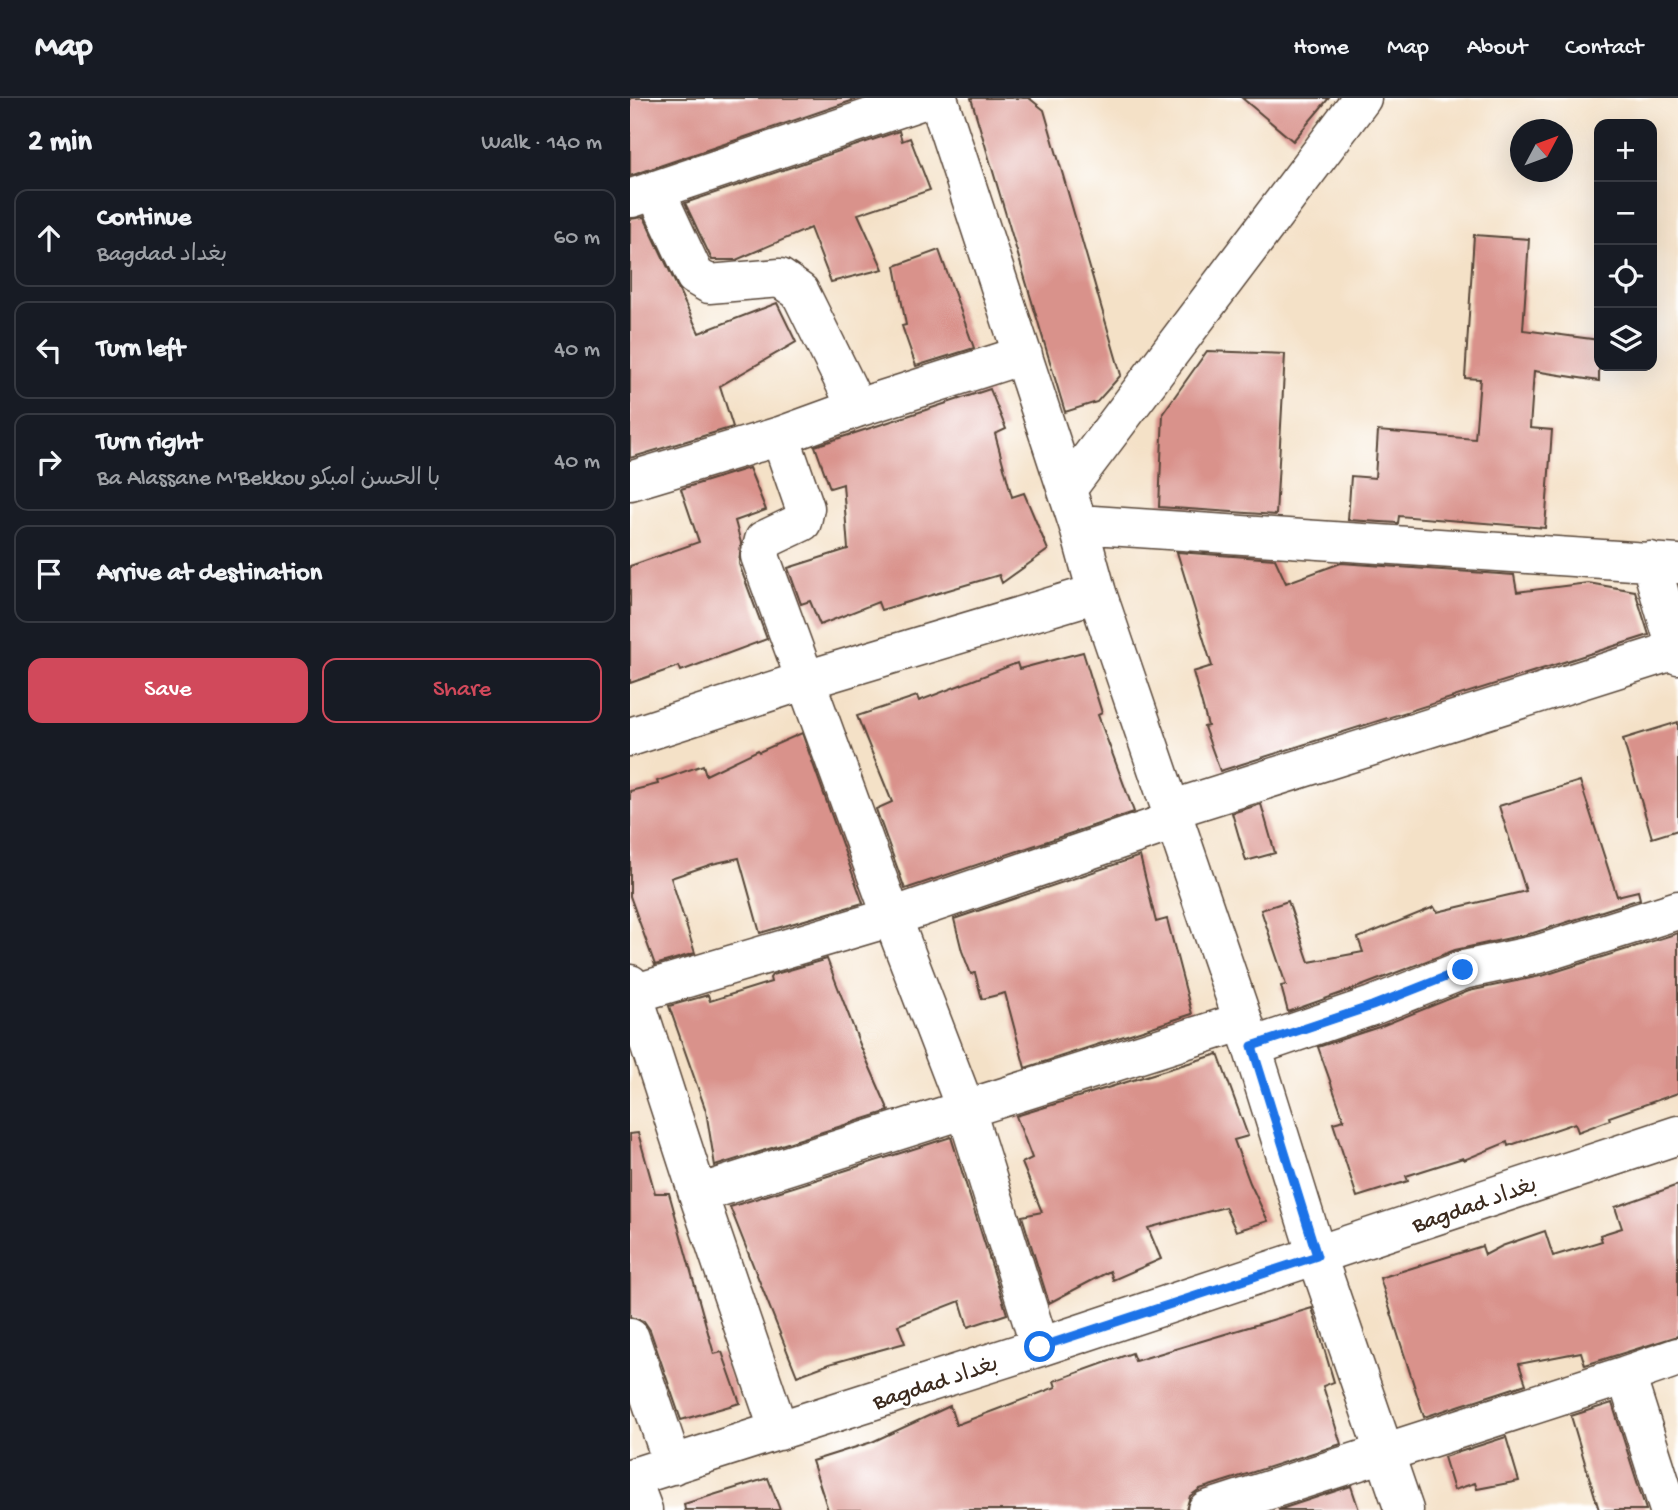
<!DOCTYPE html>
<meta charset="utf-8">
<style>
body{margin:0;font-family:"Gochi Hand","Playpen Sans Arabic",sans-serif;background:#242831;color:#f1f3f6}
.controls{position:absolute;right:21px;top:21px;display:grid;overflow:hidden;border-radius:14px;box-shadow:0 7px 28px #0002}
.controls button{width:63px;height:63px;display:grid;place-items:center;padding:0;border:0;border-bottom:2px solid #363941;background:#171b24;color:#f1f3f6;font:35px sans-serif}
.compass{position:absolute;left:880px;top:21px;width:63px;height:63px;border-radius:50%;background:#171b24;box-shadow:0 7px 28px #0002;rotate:49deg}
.stop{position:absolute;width:21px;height:21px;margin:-16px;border:5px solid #1a73e8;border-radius:50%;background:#fff}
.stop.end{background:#1a73e8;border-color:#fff;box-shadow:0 2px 7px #0008}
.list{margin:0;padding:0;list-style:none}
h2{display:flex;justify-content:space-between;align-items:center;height:91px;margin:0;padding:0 28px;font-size:30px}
h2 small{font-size:23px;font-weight:400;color:#9ea1a6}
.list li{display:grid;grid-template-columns:46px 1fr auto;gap:21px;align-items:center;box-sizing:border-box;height:98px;margin:0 14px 14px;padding:0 14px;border:2px solid #363941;border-radius:14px}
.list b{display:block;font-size:26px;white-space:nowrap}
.list p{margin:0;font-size:23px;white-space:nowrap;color:#9ea1a6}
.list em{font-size:23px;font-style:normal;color:#9ea1a6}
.actions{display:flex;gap:14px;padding:21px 28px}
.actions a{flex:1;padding:16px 0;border:2px solid #d1495b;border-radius:14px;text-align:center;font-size:24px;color:#d1495b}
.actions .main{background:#d1495b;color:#fff}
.icon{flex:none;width:38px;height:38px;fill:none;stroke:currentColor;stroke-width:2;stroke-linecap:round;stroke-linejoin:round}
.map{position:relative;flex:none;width:1048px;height:1412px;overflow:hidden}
header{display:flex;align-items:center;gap:42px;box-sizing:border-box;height:98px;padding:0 35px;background:#171b24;border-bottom:2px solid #363941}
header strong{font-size:33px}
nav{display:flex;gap:38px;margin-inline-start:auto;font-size:24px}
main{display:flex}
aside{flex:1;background:#171b24}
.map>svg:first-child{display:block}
.building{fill:#d9928b}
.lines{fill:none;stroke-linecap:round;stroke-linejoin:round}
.minor-casing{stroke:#574537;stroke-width:41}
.minor{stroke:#fff;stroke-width:38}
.route{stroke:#1a73e8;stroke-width:9}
.labels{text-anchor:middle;stroke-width:5;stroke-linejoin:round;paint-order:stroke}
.street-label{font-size:23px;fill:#3b2a1e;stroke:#fff}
</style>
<header>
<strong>Map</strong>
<nav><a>Home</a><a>Map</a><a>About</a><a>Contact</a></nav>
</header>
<main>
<aside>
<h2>2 min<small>Walk · 140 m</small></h2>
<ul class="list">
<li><svg class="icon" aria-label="ahead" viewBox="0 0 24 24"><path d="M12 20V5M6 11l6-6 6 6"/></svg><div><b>Continue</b><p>Bagdad بغداد</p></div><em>60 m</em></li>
<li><svg class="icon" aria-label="left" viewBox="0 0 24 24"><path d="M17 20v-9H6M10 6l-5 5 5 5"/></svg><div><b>Turn left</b></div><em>40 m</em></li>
<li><svg class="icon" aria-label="right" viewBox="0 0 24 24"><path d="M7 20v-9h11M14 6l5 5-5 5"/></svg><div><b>Turn right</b><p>Ba Alassane M'Bekkou با الحسن امبكو</p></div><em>40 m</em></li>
<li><svg class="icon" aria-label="arrive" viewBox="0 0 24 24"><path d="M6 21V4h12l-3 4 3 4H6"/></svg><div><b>Arrive at destination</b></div></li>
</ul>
<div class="actions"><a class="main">Save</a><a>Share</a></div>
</aside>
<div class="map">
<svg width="1048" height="1412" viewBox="0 0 1048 1412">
<rect width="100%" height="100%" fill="#fff"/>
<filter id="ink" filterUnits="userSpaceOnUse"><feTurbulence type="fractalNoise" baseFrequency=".0143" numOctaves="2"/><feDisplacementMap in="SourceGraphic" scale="14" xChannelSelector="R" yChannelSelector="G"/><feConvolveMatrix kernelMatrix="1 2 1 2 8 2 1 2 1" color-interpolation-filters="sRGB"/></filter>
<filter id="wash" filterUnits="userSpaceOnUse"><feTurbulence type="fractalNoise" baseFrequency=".00686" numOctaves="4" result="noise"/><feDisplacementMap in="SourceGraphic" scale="28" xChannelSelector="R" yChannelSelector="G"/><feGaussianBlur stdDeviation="1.57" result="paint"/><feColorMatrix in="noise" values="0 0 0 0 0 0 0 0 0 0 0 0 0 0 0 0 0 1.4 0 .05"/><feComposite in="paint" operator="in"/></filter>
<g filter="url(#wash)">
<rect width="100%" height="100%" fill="#f4e1c7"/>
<g id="blocks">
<path class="building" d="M0,0H230L0,78Z
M341,0H399L414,12L491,277L467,304L435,314Z
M612,0H699L663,43Z
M269,33L272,43L280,40L300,92L228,116L253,171L201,184L180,130L106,162H82L55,105Z
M14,119L69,235L147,205L166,244L90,288L103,329L0,360V121Z
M844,137L899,141L893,232L969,242V283L904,273L900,330L922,332L915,430L769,418L768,425L718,422L721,378L745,380L748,333L845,341L850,281L835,280Z
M309,152L344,250L286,268L272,228L276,227L265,168Z
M577,253L655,256L646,417L529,409L533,315Z
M360,291L376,331L365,336L382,399L394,395L418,452L372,485L369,477L251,512L248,504L190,527L180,503L171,506L158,470L218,451L213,386L200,390L185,348Z
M119,370L136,412L105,423L111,445L109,466L137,541L51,573L49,568L0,585V468L69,444L51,391Z
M547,454L645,461L656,485L711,465L884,477L887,494L958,485L1005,493L1019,537L590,673L574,629L578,628L563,574L582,568Z
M453,554L472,615L468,617L504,714L275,791L246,711L262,704L227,618L287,598L289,603L387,565L389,571Z
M1048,624V732L1022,740L993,641Z
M172,635L233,805L130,835L109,760L82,766L41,780L65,855L25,867L0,798V693L28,686L27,683L73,667L76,677L128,652L129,654Z
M950,683L987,798L1008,793L1010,801L903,835L825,852L734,887L658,914L651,888L656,887L631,812L658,803L679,864L733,854L728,840L804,809L807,814L896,793L869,708Z
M631,706L645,755L616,763L602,715Z
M510,758L526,824L537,821L562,916L395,970L375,895L352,901L345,875L341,876L332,853L324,821Z
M1048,835V995L979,1019L980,1022L948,1034L945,1025L878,1048L877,1044L834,1062L833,1060L776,1078L778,1083L727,1099L703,1025L714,1022L688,949L749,929L839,893L915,877Z
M197,861L231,949L259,1013L85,1068L76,1013L39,908L78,897L80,903L141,884L140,880L142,877Z
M588,956L618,1038L604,1042L620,1085L638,1123L606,1133L595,1109L518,1130L531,1161L483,1182L480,1173L419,1205L392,1118L412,1114L392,1065L402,1060L386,1018Z
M8,1035L25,1095H39L84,1256L92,1254L110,1305L51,1322L20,1232L14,1223L0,1219V1036Z
M321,1039L377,1216L338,1229L330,1203L268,1227L275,1245L199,1266L167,1278L100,1109Z
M1048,1087V1238L955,1267L951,1254L889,1266L896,1286L794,1319L750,1180L852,1148L855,1157L872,1148L915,1133L923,1158L972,1143L970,1137L992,1130L985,1109Z
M682,1210L704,1284L693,1288L711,1346L570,1391L560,1398L556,1412H198L182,1363L242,1344L320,1308L326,1327L426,1289L424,1283L502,1255L505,1263Z
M982,1305L1016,1412H969L941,1318Z
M876,1339L889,1383L847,1391L845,1385L824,1392L814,1359Z
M138,1380L150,1412H55L54,1406Z
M721,1388L729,1412H648Z"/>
</g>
</g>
<g filter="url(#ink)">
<use href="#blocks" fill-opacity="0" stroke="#574537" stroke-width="2"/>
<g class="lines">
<g class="minor-casing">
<path id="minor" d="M308,0L448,426L467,495L622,949L687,1158L774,1412
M25,92L65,178L79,186L150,180L170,194L227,310
M2,100L299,0
M150,338L175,410L172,424L134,442L130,458L262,819L336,1012L410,1249
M0,383L150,338L227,310L393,257
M437,391L732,0
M448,426L1048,466
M1020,463L1048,557
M0,639L176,582L467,495
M540,712L1046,552
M0,886L68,1096L149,1333
M3,896L262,819L544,723
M622,949L742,908L833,872L909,856L1048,812
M68,1096L611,924
M0,1240L43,1367
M0,1380L410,1249L1048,1037
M1,1380L13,1412
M577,1412L996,1277
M1039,1412L996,1277L1048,1259"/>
</g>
<use href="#minor" class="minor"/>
</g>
</g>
<g class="lines" filter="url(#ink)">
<path class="route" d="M410,1249L687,1158L622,948L742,908L833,872"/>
</g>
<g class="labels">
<g class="street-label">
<text transform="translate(844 1105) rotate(-19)" y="8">Bagdad بغداد</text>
<text transform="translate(305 1283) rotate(-18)" y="8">Bagdad بغداد</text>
</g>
</g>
</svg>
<div class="controls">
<button>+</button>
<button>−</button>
<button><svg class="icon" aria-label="locate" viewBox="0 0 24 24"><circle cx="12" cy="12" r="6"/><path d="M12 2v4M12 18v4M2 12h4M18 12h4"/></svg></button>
<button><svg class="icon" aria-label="layers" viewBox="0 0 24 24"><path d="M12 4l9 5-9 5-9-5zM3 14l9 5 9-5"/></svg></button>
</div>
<svg class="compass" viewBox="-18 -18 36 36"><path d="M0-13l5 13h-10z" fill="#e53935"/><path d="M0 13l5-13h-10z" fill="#9ea1a6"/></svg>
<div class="stop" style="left:410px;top:1249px"></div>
<div class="stop end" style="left:833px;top:872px"></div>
</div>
</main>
